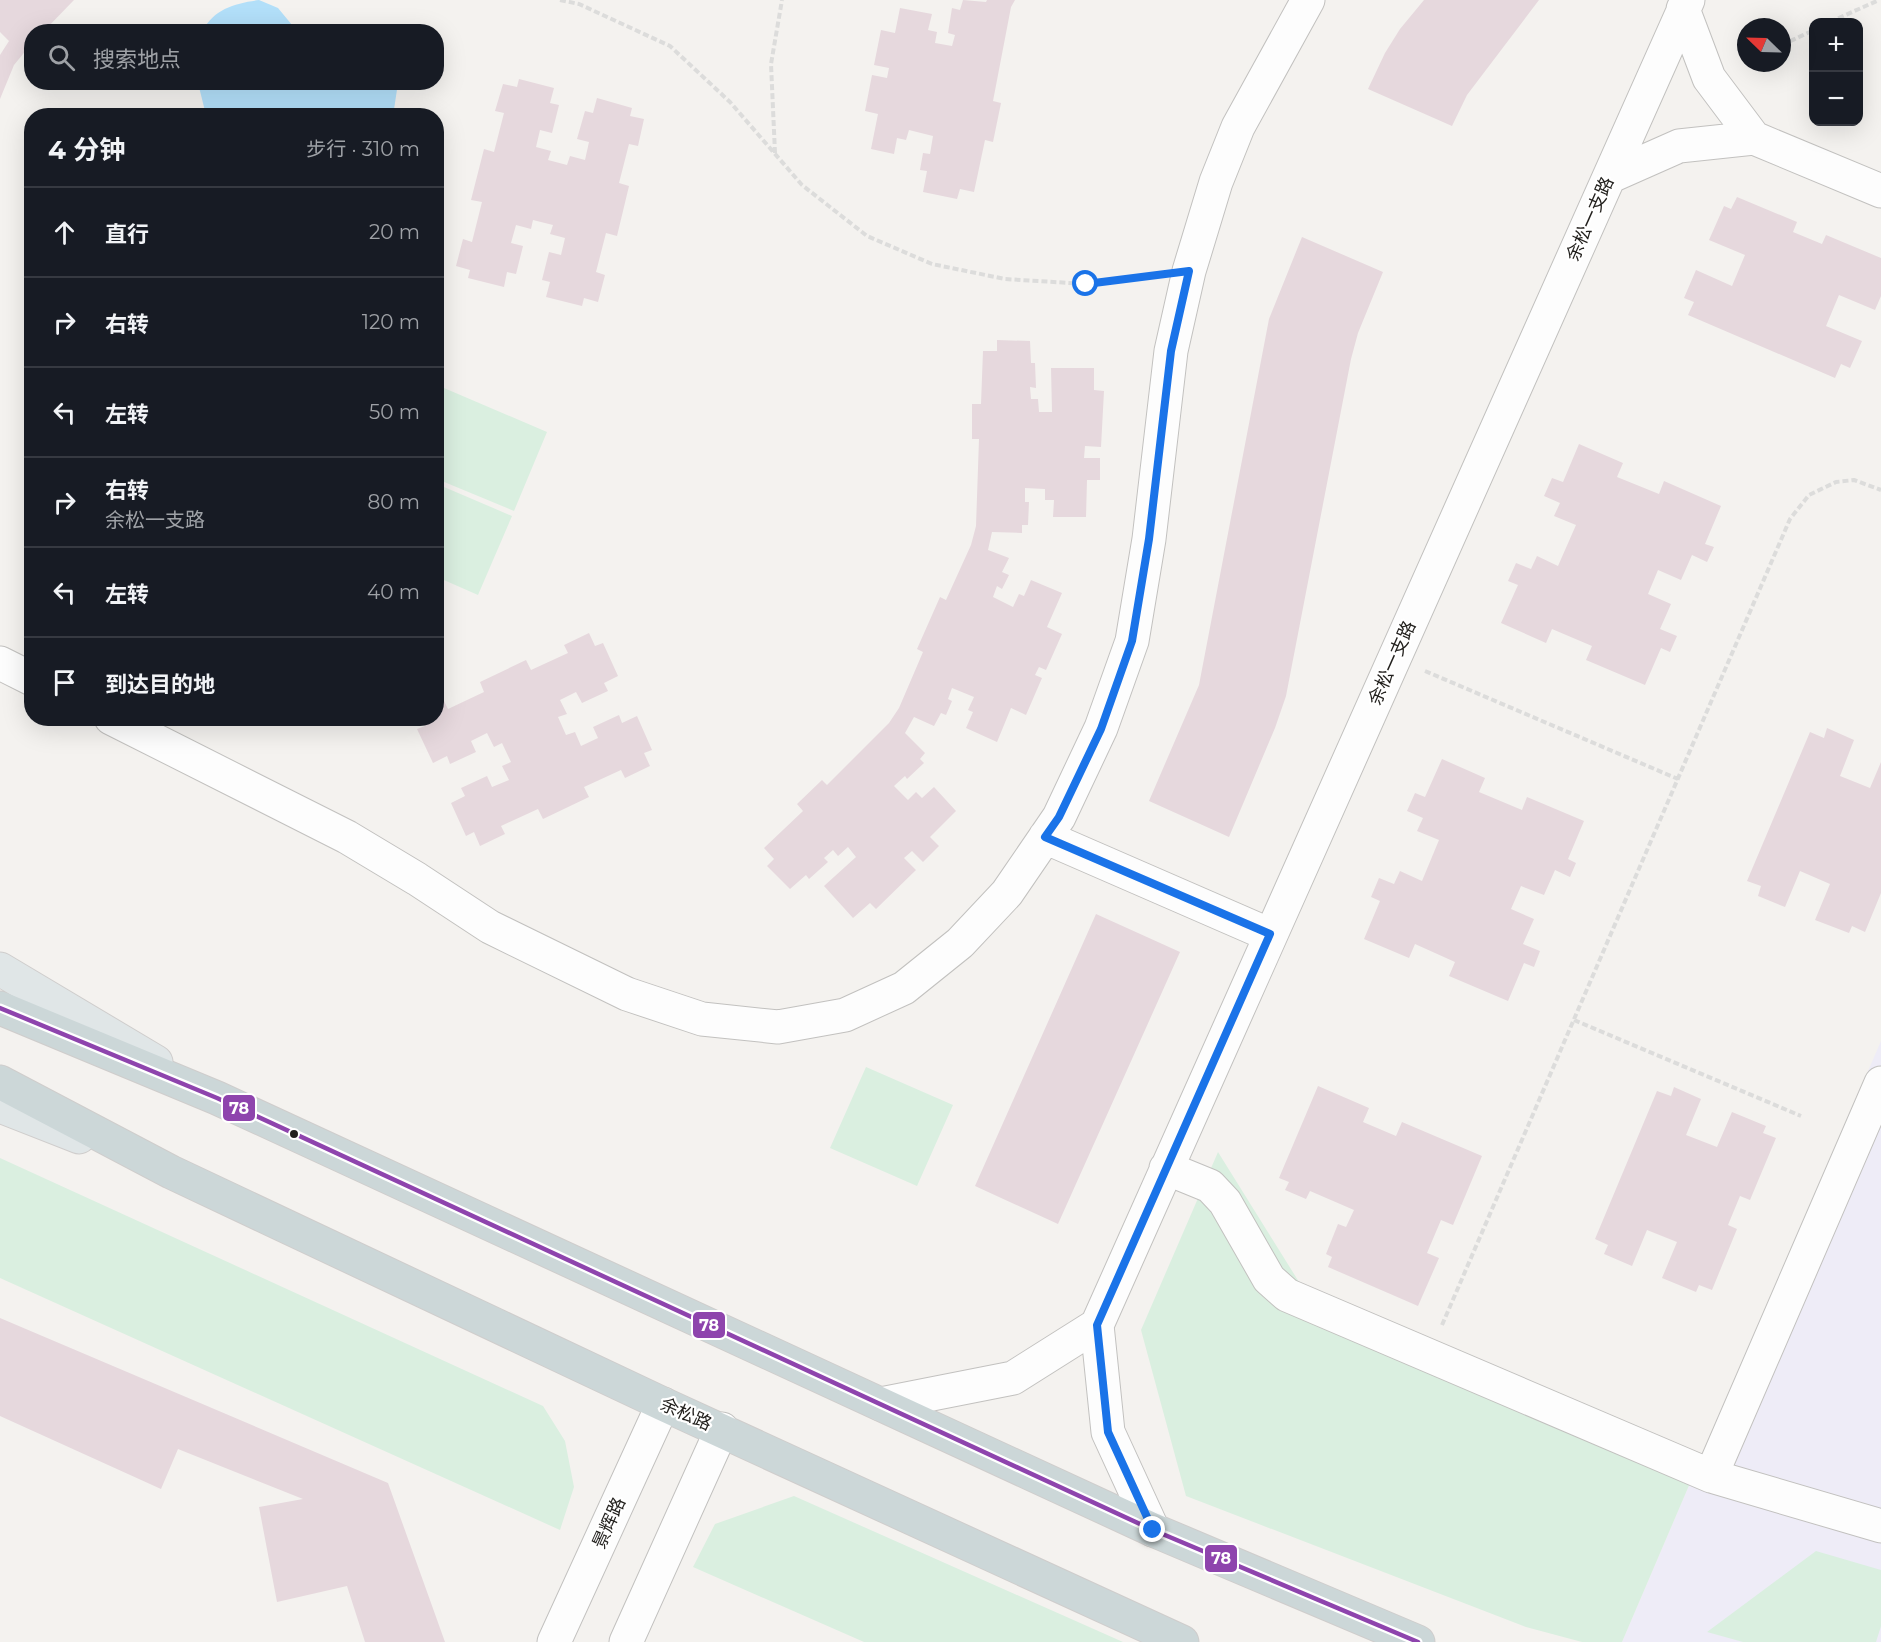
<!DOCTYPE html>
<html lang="zh">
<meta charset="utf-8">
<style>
body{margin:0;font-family:Montserrat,"Noto Sans SC",sans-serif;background:#242831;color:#f1f3f6}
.controls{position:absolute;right:18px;top:18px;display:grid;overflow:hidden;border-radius:12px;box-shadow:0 6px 24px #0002}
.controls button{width:54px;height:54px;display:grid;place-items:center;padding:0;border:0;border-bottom:2px solid #363941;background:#171b24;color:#f1f3f6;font:30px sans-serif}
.compass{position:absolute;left:1737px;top:18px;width:54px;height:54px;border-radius:50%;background:#171b24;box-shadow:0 6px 24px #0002;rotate:293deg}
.stop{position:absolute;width:18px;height:18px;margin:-14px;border:4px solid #1a73e8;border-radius:50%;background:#fff}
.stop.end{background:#1a73e8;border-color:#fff;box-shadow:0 2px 6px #0008}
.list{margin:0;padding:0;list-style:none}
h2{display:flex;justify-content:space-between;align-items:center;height:78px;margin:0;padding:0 24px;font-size:26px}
h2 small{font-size:20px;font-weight:400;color:#9ea1a6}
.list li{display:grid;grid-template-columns:39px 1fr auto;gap:18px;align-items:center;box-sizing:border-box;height:90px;padding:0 24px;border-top:2px solid #363941}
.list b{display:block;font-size:22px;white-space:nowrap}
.list p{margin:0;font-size:20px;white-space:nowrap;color:#9ea1a6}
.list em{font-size:20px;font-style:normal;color:#9ea1a6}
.icon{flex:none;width:33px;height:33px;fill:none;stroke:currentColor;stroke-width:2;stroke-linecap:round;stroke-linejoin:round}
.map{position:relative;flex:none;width:1881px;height:1642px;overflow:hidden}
.search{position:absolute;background:#171b24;box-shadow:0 6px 24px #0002;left:24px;top:24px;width:420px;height:66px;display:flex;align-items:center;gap:15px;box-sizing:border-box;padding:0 21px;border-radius:24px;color:#9ea1a6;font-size:22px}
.panel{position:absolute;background:#171b24;box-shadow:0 6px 24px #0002;left:24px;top:108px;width:420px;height:618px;border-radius:24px}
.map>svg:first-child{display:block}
.commercial{fill:#eeecf7}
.green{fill:#daefe0}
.water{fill:#b2dff9}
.building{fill:#e6d8dd}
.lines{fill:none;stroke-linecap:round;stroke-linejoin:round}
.minor-casing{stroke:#c2c1bf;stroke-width:35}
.major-casing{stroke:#cfcdcc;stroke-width:35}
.highway-casing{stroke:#cfcdcc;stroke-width:35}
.path{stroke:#dcdcdb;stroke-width:4;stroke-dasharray:6 3;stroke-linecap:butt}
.minor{stroke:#fdfdfd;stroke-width:33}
.major{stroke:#e0e6e7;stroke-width:33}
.highway{stroke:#ccd7d8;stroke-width:33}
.bus-1-casing{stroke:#fff;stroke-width:9}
.bus-1{stroke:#8e44ad;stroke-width:4.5}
.route{stroke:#1a73e8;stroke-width:8}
.bus-dot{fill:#211f1c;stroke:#fff;stroke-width:2}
.labels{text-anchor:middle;stroke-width:4.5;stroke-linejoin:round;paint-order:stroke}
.street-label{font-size:18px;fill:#211f1c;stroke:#fff}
.line-badge{stroke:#fff;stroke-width:2}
.badge-label{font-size:16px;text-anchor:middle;font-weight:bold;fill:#fff}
</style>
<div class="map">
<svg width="1881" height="1642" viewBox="0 0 1881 1642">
<rect width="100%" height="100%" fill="#f4f2ef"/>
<path class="commercial" d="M1881,1041V1642H1622L1702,1455Z"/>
<path class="green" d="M437,385L547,432L514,511L437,479Z
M437,484L512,516L478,595L437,577Z
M866,1067L953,1105L917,1186L830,1148Z
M1218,1152L1299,1282L1702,1455L1622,1642H1582L1526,1627L1186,1496L1141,1330Z
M0,1158L543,1406L565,1441L574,1487L560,1530L0,1278Z
M794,1496L1123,1642H864L693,1567L715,1524Z
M1816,1551L1881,1570V1626L1876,1642H1743L1707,1632Z"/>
<path class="water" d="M259,0L278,8L297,31H203C213,9 236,3 259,0Z
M198,83V82L398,83L393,116L206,115Z"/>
<path class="building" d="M0,0H74L43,32H32V43L14,65L0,99V55L9,41L0,32Z
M963,0L986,2L987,0H1015L1011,7L993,101L1001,103L993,142L985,140L974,192L960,189L957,199L923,192L927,171L920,170L923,153L930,154L933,136L909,130L906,140L897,138L894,154L871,149L878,114L865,111L872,75L887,78L889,68L874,65L881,30L895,33L900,8L932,14L928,30L937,32L935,43L952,46L955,35L948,33L952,8L960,10Z
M1424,0H1539L1467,95L1452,126L1368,89L1385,53L1400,29Z
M519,79L554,88L550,103L559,105L552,133L540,130L536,147L551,151L548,160L567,165L570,156L585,160L589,142L577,139L585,111L593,113L597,98L632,108L630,116L644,119L638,146L629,144L619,183L629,186L617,236L606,233L596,272L605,275L598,302L584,298L582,306L546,297L550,282L542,280L549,252L561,255L565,238L550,234L553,225L533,220L531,229L516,225L511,243L523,246L516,274L507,272L504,287L468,278L470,270L456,266L463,239L472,242L482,202L471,200L484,149L494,152L504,113L495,111L503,84L517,87Z
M1737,197L1797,222L1793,232L1822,244L1826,235L1881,258V296L1875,310L1839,295L1826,326L1862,341L1850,368L1841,364L1835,378L1688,315L1694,302L1684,298L1696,270L1732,286L1745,255L1709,240L1724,206L1731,209Z
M1302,237L1383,272L1358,333L1351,359L1286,696L1275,728L1229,837L1149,801L1199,685L1269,319Z
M997,340L1030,341L1031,363H1035L1036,388L1030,387L1031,399H1038L1039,412H1052L1051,368H1094V390L1104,391L1101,447L1085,446L1084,458H1100V480H1087L1086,517H1053L1054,500H1045V489L1025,488V502H1029L1028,525H1022V533L992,532L988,550L1009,558L1002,572L1009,575L1002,589L997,586L993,597L1013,607L1019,594L1024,596L1031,580L1062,593L1047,627L1062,634L1046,670L1039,667L1035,675L1042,678L1026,715L1011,708L997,742L966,728L973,712L968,710L974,697L952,688L948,699L952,701L946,715L941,713L934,726L914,717L905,733L925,753L920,759L924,763L907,779L905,776L894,786L908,800L916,792L922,798L934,787L956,811L930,837L939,846L923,862L912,851L904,858L916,870L876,909L870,903L853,918L824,886L856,857L848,847L838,856L833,850L824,858L828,862L809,879L806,875L790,889L767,866L774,859L764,848L803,811L797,804L822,780L827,785L889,723L899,708L923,652L917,649L940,597L946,600L971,545L976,526L979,439H972V404H981L983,351H997Z
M1579,444L1623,463L1617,477L1659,494L1664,481L1721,506L1705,544L1714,547L1707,562L1692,555L1681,580L1658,570L1648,594L1671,604L1660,629L1677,636L1670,652L1661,648L1645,685L1586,660L1592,646L1552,629L1546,643L1501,623L1518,585L1508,581L1516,563L1531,569L1537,556L1558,566L1576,525L1554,516L1560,503L1544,496L1552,478L1563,482Z
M589,633L595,646L603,643L618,676L604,683L608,691L582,703L576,692L560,700L567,714L558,717L566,735L575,732L581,746L598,738L593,727L619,715L622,723L637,716L652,750L644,753L650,766L625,778L621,770L584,787L589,797L543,819L538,809L501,826L505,834L480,846L474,832L466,836L451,803L465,796L461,788L487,776L492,787L509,780L502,766L511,762L502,743L494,747L487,733L471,741L476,752L450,764L447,756L433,763L417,729L425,726L421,718H436V704L444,701L448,709L484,692L480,682L526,660L531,670L568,653L564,645Z
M1827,728L1854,740L1840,776L1870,788L1881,762V893L1865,932L1852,926L1849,933L1815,920L1830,884L1800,871L1785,907L1758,896L1761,886L1747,881L1810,732L1824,738Z
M1442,759L1485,778L1479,792L1522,810L1527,797L1584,821L1568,859L1576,863L1570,877L1555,870L1544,895L1521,886L1511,909L1534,919L1523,944L1540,951L1534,967L1524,963L1508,1001L1449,976L1455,962L1415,944L1409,958L1364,939L1380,901L1371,897L1379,878L1394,884L1400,871L1422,881L1439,840L1417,831L1423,818L1407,811L1415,793L1425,797Z
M1096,914L1180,952L1058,1224L975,1186Z
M1318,1086L1369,1108L1363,1122L1396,1136L1402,1122L1482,1156L1453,1225L1441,1220L1427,1253L1439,1258L1418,1306L1328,1267L1332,1257L1326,1254L1338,1224L1346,1227L1354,1210L1310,1191L1306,1199L1285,1190L1289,1182L1279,1178Z
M1674,1087L1701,1099L1686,1135L1717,1147L1732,1112L1766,1126L1763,1133L1776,1138L1750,1200L1740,1196L1728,1225L1737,1229L1712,1290L1699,1285L1696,1292L1662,1278L1677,1242L1647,1230L1632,1266L1604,1254L1608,1245L1595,1239L1657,1091L1671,1096Z
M0,1318L388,1483L445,1642H365L347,1586L277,1602L259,1507L303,1499L178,1449L161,1489L0,1416Z"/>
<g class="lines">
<g class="minor-casing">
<path id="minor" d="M1683,9L1709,78L1754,138
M1609,177L1679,146L1754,138L1881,191
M0,663L32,679
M111,718L347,837L417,879L490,927L627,994L702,1019L778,1027L845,1015L904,988L960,943L1007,893L1059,817L1101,728L1132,641L1149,539L1171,351L1189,271L1216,182L1238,127L1308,0
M1045,837L1270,935
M1166,1168L1210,1186L1225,1202L1269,1279L1287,1295L1711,1476L1881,1526
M1097,1325L1688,0
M1097,1325L1108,1432L1153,1530
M881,1404L1013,1378L1097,1325
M1711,1476L1881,1083
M554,1642L663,1404
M626,1642L722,1429"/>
</g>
<g class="major-casing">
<path id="major" d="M0,969L156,1062
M0,1106L79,1137"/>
</g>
<g class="highway-casing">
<path id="highway" d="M0,1008L217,1098L1153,1530L1418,1642
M0,1082L171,1172L663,1404L1182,1642"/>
</g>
<path class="path" d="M560,0L579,4L670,46L730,102L802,185L867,236L932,264L1005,279L1086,284L1153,276
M1830,22L1879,0
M1782,45L1814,30
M775,153L771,64L782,0
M1425,671L1678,779
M1574,1020L1801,1116
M1442,1325L1790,519L1809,495L1836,482L1854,480L1881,490"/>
<use href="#minor" class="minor"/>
<use href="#major" class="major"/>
<use href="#highway" class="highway"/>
<g class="bus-1-casing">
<path id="bus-1" d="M0,1008L217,1098L1153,1530L1418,1642"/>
</g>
<use href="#bus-1" class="bus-1"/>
</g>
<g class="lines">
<path class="route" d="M1086,284L1189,271L1171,351L1149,539L1132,641L1101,729L1059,817L1045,837L1270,934L1097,1325L1108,1432L1153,1530"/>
</g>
<circle class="bus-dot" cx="294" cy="1134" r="5"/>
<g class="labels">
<g class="street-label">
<text transform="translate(1590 219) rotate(-66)" y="6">余松一支路</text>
<text transform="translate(1392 663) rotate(-66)" y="6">余松一支路</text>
<text transform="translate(686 1414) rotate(24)" y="6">余松路</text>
<text transform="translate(609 1523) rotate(-66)" y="6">景辉路</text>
</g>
</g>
<g class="line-badge">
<rect x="222" y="1094" width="34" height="28" rx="6" fill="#8e44ad"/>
<rect x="692" y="1311" width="34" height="28" rx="6" fill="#8e44ad"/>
<rect x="1204" y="1544" width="34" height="29" rx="6" fill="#8e44ad"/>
</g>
<g class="badge-label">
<text x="239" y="1114">78</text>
<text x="709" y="1331">78</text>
<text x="1221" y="1564">78</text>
</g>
</svg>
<div class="controls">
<button>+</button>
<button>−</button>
</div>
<svg class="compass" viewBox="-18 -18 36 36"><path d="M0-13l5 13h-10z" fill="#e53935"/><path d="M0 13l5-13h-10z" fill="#9ea1a6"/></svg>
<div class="stop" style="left:1086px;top:284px"></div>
<div class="stop end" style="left:1153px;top:1530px"></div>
<div class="search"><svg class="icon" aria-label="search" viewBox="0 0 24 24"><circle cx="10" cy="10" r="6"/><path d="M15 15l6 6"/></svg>搜索地点</div>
<section class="panel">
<h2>4 分钟<small>步行 · 310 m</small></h2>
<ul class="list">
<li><svg class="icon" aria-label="ahead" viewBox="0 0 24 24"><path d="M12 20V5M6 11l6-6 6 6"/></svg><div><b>直行</b></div><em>20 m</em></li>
<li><svg class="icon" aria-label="right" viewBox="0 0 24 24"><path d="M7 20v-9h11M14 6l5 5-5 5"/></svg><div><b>右转</b></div><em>120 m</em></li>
<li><svg class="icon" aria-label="left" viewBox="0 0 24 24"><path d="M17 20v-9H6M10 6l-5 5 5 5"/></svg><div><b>左转</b></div><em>50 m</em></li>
<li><svg class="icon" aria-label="right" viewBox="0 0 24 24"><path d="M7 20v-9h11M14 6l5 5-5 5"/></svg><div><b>右转</b><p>余松一支路</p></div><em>80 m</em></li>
<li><svg class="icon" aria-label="left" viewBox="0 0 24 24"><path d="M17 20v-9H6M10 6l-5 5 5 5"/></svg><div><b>左转</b></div><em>40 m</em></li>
<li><svg class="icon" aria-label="arrive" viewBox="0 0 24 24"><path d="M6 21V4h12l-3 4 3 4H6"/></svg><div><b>到达目的地</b></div></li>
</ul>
</section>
</div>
